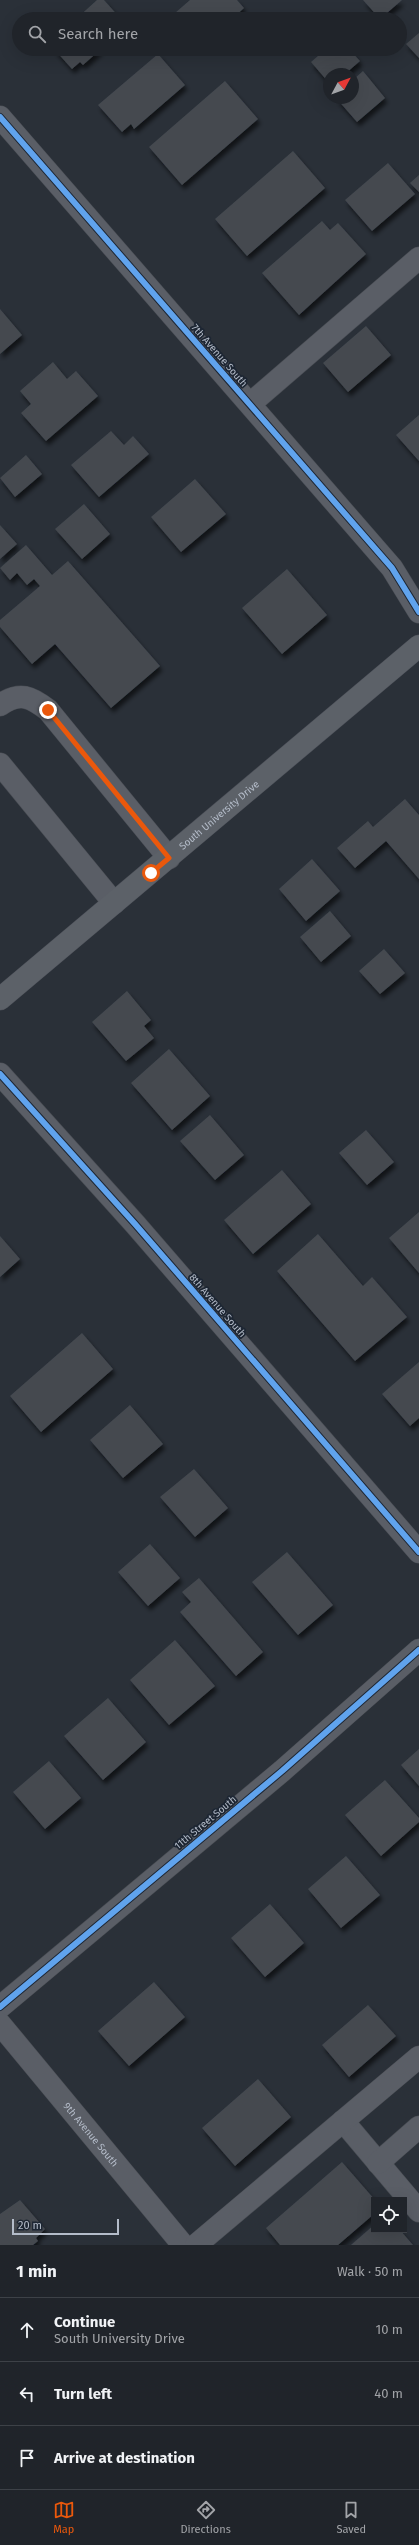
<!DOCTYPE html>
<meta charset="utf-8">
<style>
body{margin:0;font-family:"Fira Sans",sans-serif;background:#2d3036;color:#f1f3f6}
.controls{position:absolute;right:12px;bottom:12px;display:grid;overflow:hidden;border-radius:0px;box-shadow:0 4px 16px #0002}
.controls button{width:36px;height:36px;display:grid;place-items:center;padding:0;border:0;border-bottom:1px solid #3d4147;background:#20242a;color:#f1f3f6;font:20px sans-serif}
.compass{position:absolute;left:323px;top:68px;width:36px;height:36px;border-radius:50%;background:#20242a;box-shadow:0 4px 16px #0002;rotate:49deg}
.scale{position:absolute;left:12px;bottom:10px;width:107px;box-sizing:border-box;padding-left:4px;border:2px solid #b4bcc9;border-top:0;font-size:11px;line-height:14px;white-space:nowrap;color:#b4bcc9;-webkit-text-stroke:3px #1d2633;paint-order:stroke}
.stop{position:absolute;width:12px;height:12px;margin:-9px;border:3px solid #ea580c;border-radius:50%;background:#fff}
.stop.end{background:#ea580c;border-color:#fff;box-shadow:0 1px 4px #0008}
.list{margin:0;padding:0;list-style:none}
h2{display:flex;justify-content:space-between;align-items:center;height:52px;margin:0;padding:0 16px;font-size:17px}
h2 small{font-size:13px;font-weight:400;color:#a2a4a8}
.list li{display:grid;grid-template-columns:26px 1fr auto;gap:12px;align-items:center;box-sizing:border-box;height:64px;padding:0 16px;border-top:1px solid #3d4147}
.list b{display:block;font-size:15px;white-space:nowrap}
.list p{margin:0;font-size:13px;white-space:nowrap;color:#a2a4a8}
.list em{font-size:13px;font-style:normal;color:#a2a4a8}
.icon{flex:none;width:22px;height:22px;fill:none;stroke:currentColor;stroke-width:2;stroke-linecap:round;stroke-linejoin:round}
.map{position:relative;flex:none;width:419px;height:2245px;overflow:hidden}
.search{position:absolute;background:#20242a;box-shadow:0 4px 16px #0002;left:12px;right:12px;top:12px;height:44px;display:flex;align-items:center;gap:10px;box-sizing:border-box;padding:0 14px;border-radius:22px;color:#a2a4a8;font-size:15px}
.sheet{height:244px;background:#20242a}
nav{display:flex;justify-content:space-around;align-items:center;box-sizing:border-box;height:56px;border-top:1px solid #3d4147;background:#20242a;font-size:11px;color:#a2a4a8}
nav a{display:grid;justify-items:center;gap:2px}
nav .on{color:#ea580c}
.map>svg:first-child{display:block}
.building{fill:#444950;filter:url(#shadow)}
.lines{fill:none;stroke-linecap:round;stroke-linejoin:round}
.minor-casing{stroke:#484c53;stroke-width:23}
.major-casing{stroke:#484c55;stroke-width:23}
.minor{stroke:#5a5e66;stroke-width:22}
.major{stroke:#5c6168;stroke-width:22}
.cycleway-casing{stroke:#1d2633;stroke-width:8}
.cycleway{stroke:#60a3ed;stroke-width:6}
.route{stroke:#ea580c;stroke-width:5}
.labels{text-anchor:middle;stroke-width:3.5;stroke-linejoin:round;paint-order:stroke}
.street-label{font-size:10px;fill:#b4bcc9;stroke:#1d2633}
</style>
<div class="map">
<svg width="419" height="2245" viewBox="0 0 419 2245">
<defs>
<filter id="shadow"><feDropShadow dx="2.5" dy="4.5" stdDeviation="2" flood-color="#0009"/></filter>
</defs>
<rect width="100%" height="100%" fill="#2a3038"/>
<path class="building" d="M97,0H104L121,19H76Z
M190,0H237L244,8L232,19H180L175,13Z
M363,0H402L380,19Z
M419,33V58L406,44Z
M54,49H101L83,65L80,62L72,69Z
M326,49H349L360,61L345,74H329V83L311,62Z
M158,54L185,85L134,129L131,124L122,132L98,105Z
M363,71L385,98L357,122L336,98H353V80Z
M225,81L258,119L182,185L149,147Z
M293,151L325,188L247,256L215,219Z
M388,163L415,194L372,231L345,200Z
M419,175V192L410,183Z
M322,221L330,230L338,223L366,254L299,315L262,273Z
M0,309L22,335L0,354Z
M366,326L391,355L348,392L323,363Z
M53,362L67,379L76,371L98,396L46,441L21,413L31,404L20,391Z
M419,415V461L396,435Z
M111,431L124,445L133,436L149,454L99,497L71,465Z
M26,455L42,474L15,497L0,478Z
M195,479L226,514L181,552L151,517Z
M84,504L110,534L82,559L55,529Z
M0,525L17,544L0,559Z
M26,545L52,575L68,561L160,666L111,708L55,644L32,664L0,627V620L40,586L34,579L27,585L17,573L10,580L0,568Z
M287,569L327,615L282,654L242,608Z
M405,799L419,815V879L386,841L355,868L337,848L368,821L373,827Z
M312,859L340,891L306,921L279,889Z
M330,911L351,936L321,962L300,937Z
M384,949L405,973L380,994L359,971Z
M127,991L151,1020L144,1026L154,1038L126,1061L92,1022Z
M169,1049L210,1096L172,1130L131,1083Z
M210,1115L244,1155L215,1180L180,1141Z
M366,1130L394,1162L367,1185L339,1153Z
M282,1170L311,1204L253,1254L224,1220Z
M419,1212V1273L389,1238Z
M318,1234L363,1286L372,1277L407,1317L355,1361L277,1271Z
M0,1236L20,1259L0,1277Z
M82,1333L113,1369L41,1432L10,1396Z
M419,1362V1418L410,1426L382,1394Z
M130,1405L163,1444L123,1478L90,1440Z
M194,1469L228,1508L195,1537L160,1497Z
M150,1544L180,1578L148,1606L118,1572Z
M287,1552L333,1605L298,1635L252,1582Z
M199,1578L263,1652L236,1676L180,1612L191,1602L182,1592Z
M175,1640L215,1686L169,1725L130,1680Z
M108,1698L146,1742L103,1780L64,1736Z
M419,1749V1786L401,1765Z
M49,1761L81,1798L45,1829L13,1792Z
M385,1780L419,1818V1822L381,1856L345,1815Z
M346,1856L380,1895L341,1928L308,1889Z
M270,1904L304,1943L265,1977L231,1938Z
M154,1982L185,2017L129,2066L98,2031Z
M368,2005L396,2036L349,2077L322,2045Z
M258,2079L291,2117L235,2166L202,2128Z
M342,2162L375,2200L374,2214L338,2245H280L266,2228Z
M20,2200L45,2229L36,2238L38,2241L33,2245H0V2214Z
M374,2225V2230H400L413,2245H351Z"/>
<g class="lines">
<g class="minor-casing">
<g id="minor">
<path d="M0,117L392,568L419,612"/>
<path d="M250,404L419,258"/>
<path d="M0,705C20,691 31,697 48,710L169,858"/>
<path d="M0,764L114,903"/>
<path d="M0,1074L135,1224L419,1552"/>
<path d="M0,2007L282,1771L419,1650"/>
<path id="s1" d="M0,2024L183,2245"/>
<path d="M343,2121L419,2211"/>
<path d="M378,2163L419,2127"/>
<path d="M196,2245L419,2057"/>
</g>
</g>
<g class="major-casing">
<g id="major">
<path id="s2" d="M0,999L419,646"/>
</g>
</g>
<use href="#minor" class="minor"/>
<use href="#major" class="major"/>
<g class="cycleway-casing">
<path id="cycleway" d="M0,117L392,568L419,612
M0,1074L135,1224L419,1552
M0,2007L282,1771L419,1650"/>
</g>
<use href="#cycleway" class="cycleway"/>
</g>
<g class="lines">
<path class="route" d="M48,710L169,858L151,873"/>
</g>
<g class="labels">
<g class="street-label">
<text transform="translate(220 355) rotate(49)" y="4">7th Avenue South</text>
<text dy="4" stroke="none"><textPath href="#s2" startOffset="286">South University Drive</textPath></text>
<text transform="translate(218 1305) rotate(49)" y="4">8th Avenue South</text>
<text transform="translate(205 1822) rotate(-40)" y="4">11th Street South</text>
<text dy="4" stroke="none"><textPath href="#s1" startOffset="143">9th Avenue South</textPath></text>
</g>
</g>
</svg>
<div class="controls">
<button><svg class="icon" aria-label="locate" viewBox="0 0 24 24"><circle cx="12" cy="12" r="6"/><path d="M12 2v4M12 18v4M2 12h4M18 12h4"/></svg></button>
</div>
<svg class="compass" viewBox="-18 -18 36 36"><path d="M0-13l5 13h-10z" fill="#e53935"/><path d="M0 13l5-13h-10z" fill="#a2a4a8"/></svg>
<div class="scale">20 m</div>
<div class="stop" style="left:151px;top:873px"></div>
<div class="stop end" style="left:48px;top:710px"></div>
<div class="search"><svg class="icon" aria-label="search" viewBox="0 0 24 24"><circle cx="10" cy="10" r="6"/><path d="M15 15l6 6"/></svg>Search here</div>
</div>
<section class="sheet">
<h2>1 min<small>Walk · 50 m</small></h2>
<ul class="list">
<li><svg class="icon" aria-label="ahead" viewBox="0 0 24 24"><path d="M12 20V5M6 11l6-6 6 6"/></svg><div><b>Continue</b><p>South University Drive</p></div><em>10 m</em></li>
<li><svg class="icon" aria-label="left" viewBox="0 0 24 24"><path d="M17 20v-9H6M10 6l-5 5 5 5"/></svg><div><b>Turn left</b></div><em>40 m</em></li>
<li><svg class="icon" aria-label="arrive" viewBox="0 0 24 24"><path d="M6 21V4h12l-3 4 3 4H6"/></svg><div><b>Arrive at destination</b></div></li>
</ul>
</section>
<nav>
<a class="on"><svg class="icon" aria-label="map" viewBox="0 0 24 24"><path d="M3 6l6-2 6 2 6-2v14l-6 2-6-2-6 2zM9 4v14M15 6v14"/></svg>Map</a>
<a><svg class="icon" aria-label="directions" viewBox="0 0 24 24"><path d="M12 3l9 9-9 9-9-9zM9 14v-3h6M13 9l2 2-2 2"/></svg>Directions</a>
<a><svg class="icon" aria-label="saved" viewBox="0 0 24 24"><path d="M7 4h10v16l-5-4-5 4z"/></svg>Saved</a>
</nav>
